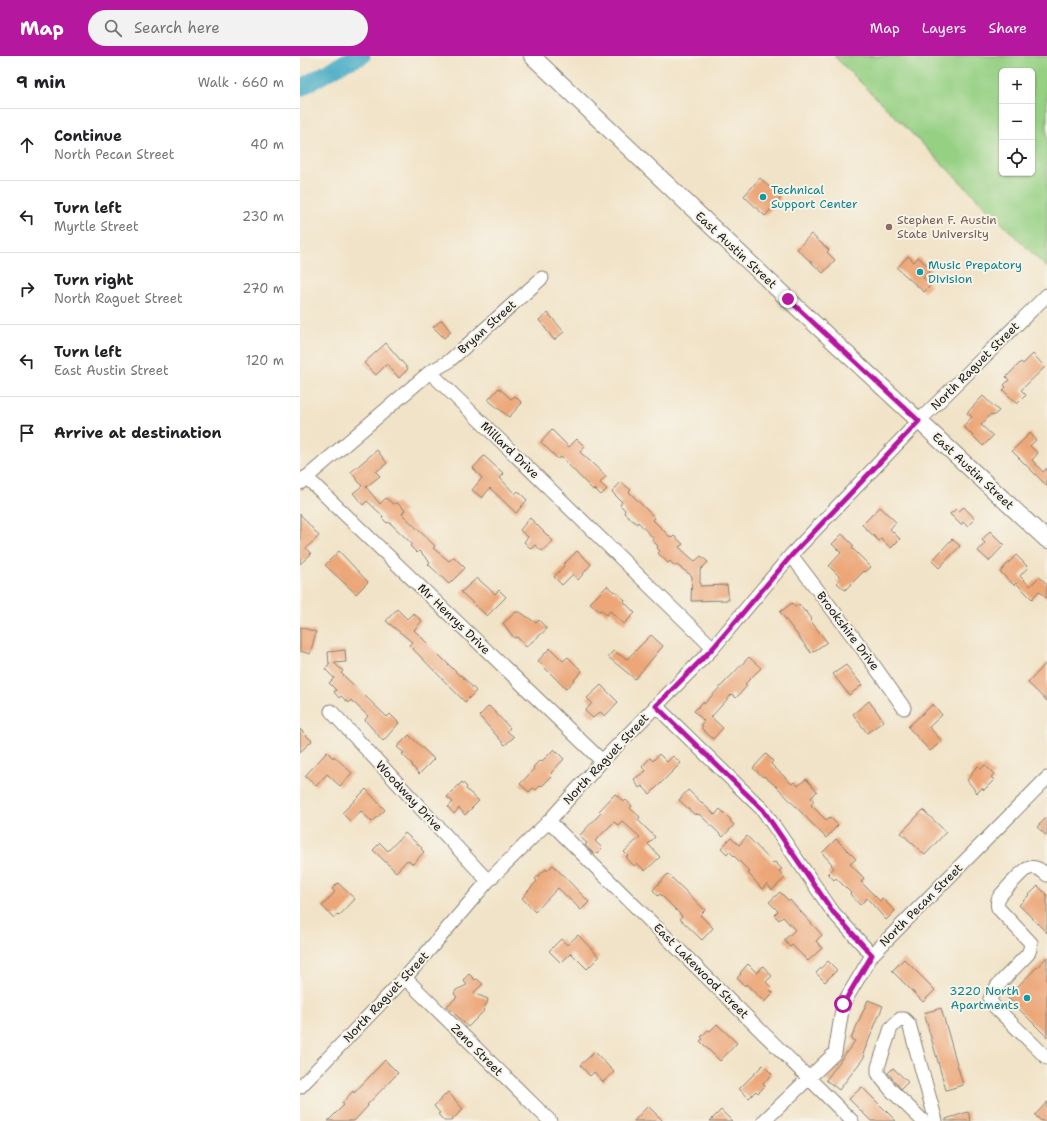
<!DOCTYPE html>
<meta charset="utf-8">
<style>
body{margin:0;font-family:"Shantell Sans",sans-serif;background:#f2f2f2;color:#202124}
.controls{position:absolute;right:12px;top:12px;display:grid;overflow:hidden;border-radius:6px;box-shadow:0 1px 3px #0004}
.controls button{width:36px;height:36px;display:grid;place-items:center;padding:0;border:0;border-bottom:1px solid #e0e0e0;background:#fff;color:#202124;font:20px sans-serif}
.stop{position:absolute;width:12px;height:12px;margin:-9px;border:3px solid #b5179e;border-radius:50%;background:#fff}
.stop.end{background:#b5179e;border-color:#fff;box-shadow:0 1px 4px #0008}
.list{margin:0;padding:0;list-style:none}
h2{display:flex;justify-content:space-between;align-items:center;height:52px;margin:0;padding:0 16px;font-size:17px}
h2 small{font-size:13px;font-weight:400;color:#757577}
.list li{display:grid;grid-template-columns:26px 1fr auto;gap:12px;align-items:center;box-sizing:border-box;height:72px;padding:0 16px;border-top:1px solid #e0e0e0}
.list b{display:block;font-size:15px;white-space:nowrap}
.list p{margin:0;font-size:13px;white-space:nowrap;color:#757577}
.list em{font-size:13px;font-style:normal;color:#757577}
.icon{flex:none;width:22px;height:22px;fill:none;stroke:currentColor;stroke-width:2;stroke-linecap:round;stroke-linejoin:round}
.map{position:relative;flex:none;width:747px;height:1065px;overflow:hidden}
header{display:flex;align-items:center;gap:24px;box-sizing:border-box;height:56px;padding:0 20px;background:#b5179e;color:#fff}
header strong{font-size:19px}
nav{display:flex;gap:22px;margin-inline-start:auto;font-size:14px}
.search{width:280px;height:36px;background:#f2f2f2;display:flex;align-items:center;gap:10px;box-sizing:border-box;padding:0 14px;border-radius:22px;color:#757577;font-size:15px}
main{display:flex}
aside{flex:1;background:#fff}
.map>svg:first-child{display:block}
.green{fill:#95d083;stroke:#587650;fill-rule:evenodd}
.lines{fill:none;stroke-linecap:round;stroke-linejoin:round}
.river{stroke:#45abc5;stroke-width:17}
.building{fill:#eca677}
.minor-casing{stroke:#868072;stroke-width:15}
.major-casing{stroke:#868072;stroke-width:18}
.minor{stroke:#fff;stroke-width:13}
.major{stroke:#fff;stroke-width:16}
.route{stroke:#b5179e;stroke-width:5}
.culture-dot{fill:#0f9aa8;stroke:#f7f3e8;stroke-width:1.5}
.education-dot{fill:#8d6e63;stroke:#f7f3e8;stroke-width:1.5}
.labels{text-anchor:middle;stroke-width:4;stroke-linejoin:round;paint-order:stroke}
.culture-label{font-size:12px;fill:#0d838f;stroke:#f7f3e8;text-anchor:start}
.education-label{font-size:12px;fill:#785e54;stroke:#f7f3e8;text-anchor:start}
.street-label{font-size:12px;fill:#1c1c1c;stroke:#f7f3e8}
</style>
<header>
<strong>Map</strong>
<div class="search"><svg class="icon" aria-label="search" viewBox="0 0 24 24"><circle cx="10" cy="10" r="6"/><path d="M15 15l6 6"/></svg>Search here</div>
<nav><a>Map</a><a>Layers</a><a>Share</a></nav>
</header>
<main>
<aside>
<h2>9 min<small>Walk · 660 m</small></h2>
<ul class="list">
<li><svg class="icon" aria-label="ahead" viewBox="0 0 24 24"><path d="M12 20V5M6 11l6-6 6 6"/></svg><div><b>Continue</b><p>North Pecan Street</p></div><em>40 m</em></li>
<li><svg class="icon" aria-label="left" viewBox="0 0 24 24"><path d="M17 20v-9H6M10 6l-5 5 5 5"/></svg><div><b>Turn left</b><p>Myrtle Street</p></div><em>230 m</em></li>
<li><svg class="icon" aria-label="right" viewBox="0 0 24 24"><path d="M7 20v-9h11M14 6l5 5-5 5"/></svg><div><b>Turn right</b><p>North Raguet Street</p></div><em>270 m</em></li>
<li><svg class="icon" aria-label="left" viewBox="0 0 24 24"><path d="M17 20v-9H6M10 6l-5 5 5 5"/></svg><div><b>Turn left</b><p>East Austin Street</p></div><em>120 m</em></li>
<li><svg class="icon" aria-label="arrive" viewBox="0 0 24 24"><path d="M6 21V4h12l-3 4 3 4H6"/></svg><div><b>Arrive at destination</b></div></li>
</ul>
</aside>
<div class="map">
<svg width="747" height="1065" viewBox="0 0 747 1065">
<rect width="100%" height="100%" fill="#f7f3e8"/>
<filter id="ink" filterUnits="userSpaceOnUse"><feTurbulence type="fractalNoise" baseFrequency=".025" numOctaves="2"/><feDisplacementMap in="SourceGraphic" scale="8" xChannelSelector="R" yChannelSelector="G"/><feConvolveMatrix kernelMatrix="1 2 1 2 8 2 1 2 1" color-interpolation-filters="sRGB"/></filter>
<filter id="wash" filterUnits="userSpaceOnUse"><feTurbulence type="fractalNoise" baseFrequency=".012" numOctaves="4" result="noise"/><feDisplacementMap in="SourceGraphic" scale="16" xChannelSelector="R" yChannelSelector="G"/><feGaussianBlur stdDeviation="0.9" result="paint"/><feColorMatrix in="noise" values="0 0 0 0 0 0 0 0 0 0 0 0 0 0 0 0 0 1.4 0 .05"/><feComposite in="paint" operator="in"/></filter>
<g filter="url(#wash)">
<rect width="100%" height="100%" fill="#f1e3c7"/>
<path class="green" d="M534,0H747V212ZM702,15H732V117H702Z"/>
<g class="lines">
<path class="river" d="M0,32L44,7L62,0"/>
</g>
<g id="blocks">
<path class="building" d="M460,122L481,142L465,160L444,140Z
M511,178L529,194L527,196L535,204L523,217L497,193Z
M608,200L614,206L618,201L631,213L623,222L631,229L624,236L597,212Z
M248,257L264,276L254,284L239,264Z
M142,264L151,276L144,282L133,271Z
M86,287L108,313L99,322L87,308L76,319L64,307Z
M733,298L745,311L721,334L726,339L717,348L703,334L706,331L704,329L709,324L706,321L721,306L723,308Z
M199,332L211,343L215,340L222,347L209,361L188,344Z
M683,340L699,355L693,360L691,358L681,369L693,380L683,390L663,370L672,361L667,357Z
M252,374L269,391L277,383L285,391L280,396L306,420L300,427L307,433L301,439L295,433L293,434L261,401L258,403L241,386Z
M730,377L736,384L730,390L738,397L732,404L743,416L747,412V430L712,395Z
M77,394L87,407L76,416L80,420L66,431L80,448L86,442L93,448L97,447L105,454L102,458L135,490L133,492L149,505L154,501L165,512L149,528L128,508L130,506L119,495L117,497L110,490L112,488L89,466L87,467L82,462L83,460L67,445L63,449L53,437L62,430L51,416Z
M184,400L204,418L200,422L215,438L218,435L227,444L216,457L190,432L182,442L172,434L182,422L173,412Z
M321,426L331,434L329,436L355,462L353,464L370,481H371L372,482L374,480L383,488L379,491L391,502L395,505L401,500L408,506L400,514V530L427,529L429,544L391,545L392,520L377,509L375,510L370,505L368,507L358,497L360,495L357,492L358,490L352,484L354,483L338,466L337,468L324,457L325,454L320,449L322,446L312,436Z
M580,451L596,466L590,473L600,483L591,492L581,483L579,485L562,469Z
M664,451L675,463L667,470L663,466L661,469L650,458L656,453L659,455Z
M0,458L19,480L6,492L11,498L0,508Z
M230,462L253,485L242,495L235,489L231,493L224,486L228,481L220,474Z
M690,475L704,489L689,505L678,495L685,487L682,484Z
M542,478L554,490L552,492L571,511L565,516L564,515L545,534L537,527L541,522L529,510L541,497L532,488Z
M652,483L660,490L639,512L632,505Z
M39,495L68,526L56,538L25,509Z
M277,495L291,508L278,524L273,518L262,529L254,521L264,510L263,509Z
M716,499L728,511L720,520L730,530L739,521L747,528V543L739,535L732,543L716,527L714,529L700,516Z
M177,522L195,538L199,534L206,541L187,560L161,536Z
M307,530L314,536L315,535L325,544L324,546L335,557L324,568L310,555L307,559L301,554L299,555L290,547Z
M492,547L495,551L499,548L505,556L506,555L512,563L510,564L527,586L513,596V595L511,597L480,556Z
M97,553L107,563L113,557L122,565L114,574L160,620L161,619L176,635L165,646L109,589L112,586L86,565Z
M216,556H220L236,567L239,564L247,573L226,591L217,581L214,582L203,567Z
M0,571L16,576L10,598L0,595Z
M351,579L363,590L335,623L308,601L313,595L327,603Z
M250,592L263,605L268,601L282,615L266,633L238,605Z
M45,594L46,606L34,607L43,615L41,617L87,661L90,658L99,667L83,685L65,664L68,660L51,644L49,647L41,640L39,642L34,636L36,634L29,627L34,622L25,613L30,607L29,608L28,596Z
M449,601L461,612L445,628L447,630L436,642L432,638L411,661L423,672L413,683L401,672L403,670L401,668L404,665L394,655L403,646L404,648Z
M747,606V645L728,627Z
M546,609L562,629L549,639L533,618Z
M301,629L318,646L305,660L300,656L293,662L285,655L292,647L287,642Z
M569,645L584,665L567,677L553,658Z
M633,648L642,659L629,671L642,685L630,695L608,671Z
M189,650L210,672L207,675L214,681L205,689L179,660Z
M0,673L12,685L0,696Z
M109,679L134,703L119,718L112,710L113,709L102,698L104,697L97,691Z
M254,693L264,703L251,717L253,719L242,730L241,729L236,734L233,732L229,736L220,728L234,713L233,711L240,704L241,706Z
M27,696L33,702L34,700L52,717L40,730L27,718L16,730L5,720Z
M359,698L367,706L373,700L381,707L350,738L342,730L339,732L334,723L346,715L342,711L350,702L353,705Z
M466,698L473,705L471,708L492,728L494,726L498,730L506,723L517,735L511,742L514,745L511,749L526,764L530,761L538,769L526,782L477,731L464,720L463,721L453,712Z
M685,709L694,718L691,721L694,724L684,734L682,732L677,737L667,724L673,718L671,717L678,710L681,713Z
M162,726L167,731L166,733L179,745L165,759L159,752L154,758L148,751L153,746L147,741Z
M66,733L85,754L72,766L61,755L50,765L42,757Z
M388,734L415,759L420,753L431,764L430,765L434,769L423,781L399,758L398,759L396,757L395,759L379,744Z
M315,738L324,746L326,744L332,750L330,752L340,761L338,764L355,781L348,788L360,801L345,815L337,807L334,810L326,801L328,800L324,796L340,781L322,765L318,769L314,766L295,785L302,792L295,799L285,789L287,787L279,780L301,757L299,755Z
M623,754L646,776L625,799L601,777Z
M747,761V780L737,771Z
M105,777L122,792L121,793L124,796L113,808L107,804L96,816L73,794L80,787L88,795Z
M447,780L473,807L475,806L482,813L479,815L485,822L472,834L467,828L462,833L448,817L450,816L429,795L427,798L421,792L431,782L439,789Z
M536,783L556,803L550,808L564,822L561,826L580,845L582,842L595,855L586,864L567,842L560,849L550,838L551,837L536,822L534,824L528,818L534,812L531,809L532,808L522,797Z
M253,809L289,846L281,854L258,832L235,856L222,842L237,825L235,823L246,813L247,815Z
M368,818L405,854L400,859L413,872L402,884L380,863L382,860L360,838L358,840L353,834Z
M38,827L55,843L39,860L37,858L34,862L22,850L35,836L32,833Z
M738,830L747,839V877L719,849Z
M480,836L489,845L490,844L522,879L516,885L522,892L508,905L492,889L490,891L484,884L495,874L483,861L479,864L474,859L478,855L469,846Z
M278,879L299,901L287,913L271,897L261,907L249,895L261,883L267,889Z
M747,901V981L707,941Z
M604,903L635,934L623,946L592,915Z
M528,905L537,914L525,926L516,917Z
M448,908L457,917L463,910L472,920L466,926L471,931L469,933L473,937L464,946L446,928L445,930L437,922L441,918L440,917Z
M169,918L175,924L177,923L183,928L173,937L188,943L187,947L183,954L184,955L168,971L147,950L157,941L154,938L156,934L167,929L163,924Z
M568,944L583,950L563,998L565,1000L539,1034L526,1024L555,985L551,983Z
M641,952L663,1029L646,1034L624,957Z
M417,968L437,987L420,1005L400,985L403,983L401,981L408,974L410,975Z
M295,996L314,1016L303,1026L294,1016L290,1020L280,1009Z
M85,1004L98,1017L67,1049L68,1050L54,1065H28L44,1049L42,1047L53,1035L54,1037Z
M463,1009L472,1018L463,1028L465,1030L458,1037L456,1035L449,1042L439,1033Z
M593,1012L608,1026L601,1033L588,1017Z
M562,1031L596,1065H571L549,1043Z
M148,1036L163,1053L151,1065H144L138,1058L140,1057L134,1050Z
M747,1046V1065H741L735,1059Z
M348,1050L363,1065H334Z
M421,1054L432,1065H410Z
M668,1056L671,1065H646V1063Z"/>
</g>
</g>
<g filter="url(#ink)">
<use href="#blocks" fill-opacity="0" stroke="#868072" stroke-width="1"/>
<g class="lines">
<g class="minor-casing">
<path id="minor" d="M130,316L413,592
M6,421L302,705
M0,427L130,316L148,306L242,222
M491,499L561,591L604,652
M356,650L463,754L533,856L572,899
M31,655L188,825
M249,765L552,1065
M747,819C741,814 735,809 727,813C723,814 703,836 700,840C697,844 697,848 698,852L731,887L730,893L728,898L697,930L690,943L692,948L747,1002
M105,922L250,1065
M0,1031L105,922L188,825L249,765L302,705L413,592L491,499L619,365L747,239
M464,1065L535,997L543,948L572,899L747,722
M623,1065L591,1034L582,1023L578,1017V1011L591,972L600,963H604L609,968L636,1065"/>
</g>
<g class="major-casing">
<path id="major" d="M232,0L488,243L747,484"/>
</g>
<use href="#minor" class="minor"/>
<use href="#major" class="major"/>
</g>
</g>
<g class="lines" filter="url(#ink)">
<path class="route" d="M488,243L619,365L491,500L413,592L356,650L463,754L533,856L572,899L543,948"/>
</g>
<g class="culture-dot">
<circle cx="463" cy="141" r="4"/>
<circle cx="620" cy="216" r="4"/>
<circle cx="727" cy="942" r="4"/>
</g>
<circle class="education-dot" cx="589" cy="171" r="4"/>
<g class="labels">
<g class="culture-label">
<text x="471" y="138">Technical<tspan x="471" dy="14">Support Center</tspan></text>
<text x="628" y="213">Music Prepatory<tspan x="628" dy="14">Division</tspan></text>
<text x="719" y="939" text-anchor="end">3220 North<tspan x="719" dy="14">Apartments</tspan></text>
</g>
<g class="education-label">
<text x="597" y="168">Stephen F. Austin<tspan x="597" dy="14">State University</tspan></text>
</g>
<g class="street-label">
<text transform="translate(436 194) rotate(43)" y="4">East Austin Street</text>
<text transform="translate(187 271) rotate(-42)" y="4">Bryan Street</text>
<text transform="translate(675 310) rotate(-45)" y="4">North Raguet Street</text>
<text transform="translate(210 394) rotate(44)" y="4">Millard Drive</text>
<text transform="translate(673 415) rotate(43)" y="4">East Austin Street</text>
<text transform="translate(154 563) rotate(44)" y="4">Mr Henrys Drive</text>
<text transform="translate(548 575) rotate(53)" y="4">Brookshire Drive</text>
<text transform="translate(306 703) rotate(-47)" y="4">North Raguet Street</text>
<text transform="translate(109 740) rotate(47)" y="4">Woodway Drive</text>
<text transform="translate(621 849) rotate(-45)" y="4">North Pecan Street</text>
<text transform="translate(401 915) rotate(45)" y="4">East Lakewood Street</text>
<text transform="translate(86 941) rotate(-47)" y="4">North Raguet Street</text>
<text transform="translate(177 994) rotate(45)" y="4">Zeno Street</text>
</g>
</g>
</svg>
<div class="controls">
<button>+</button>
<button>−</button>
<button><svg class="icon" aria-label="locate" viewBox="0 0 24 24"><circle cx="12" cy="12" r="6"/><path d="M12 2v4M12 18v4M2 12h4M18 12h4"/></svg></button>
</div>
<div class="stop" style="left:543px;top:948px"></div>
<div class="stop end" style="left:488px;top:243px"></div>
</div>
</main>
